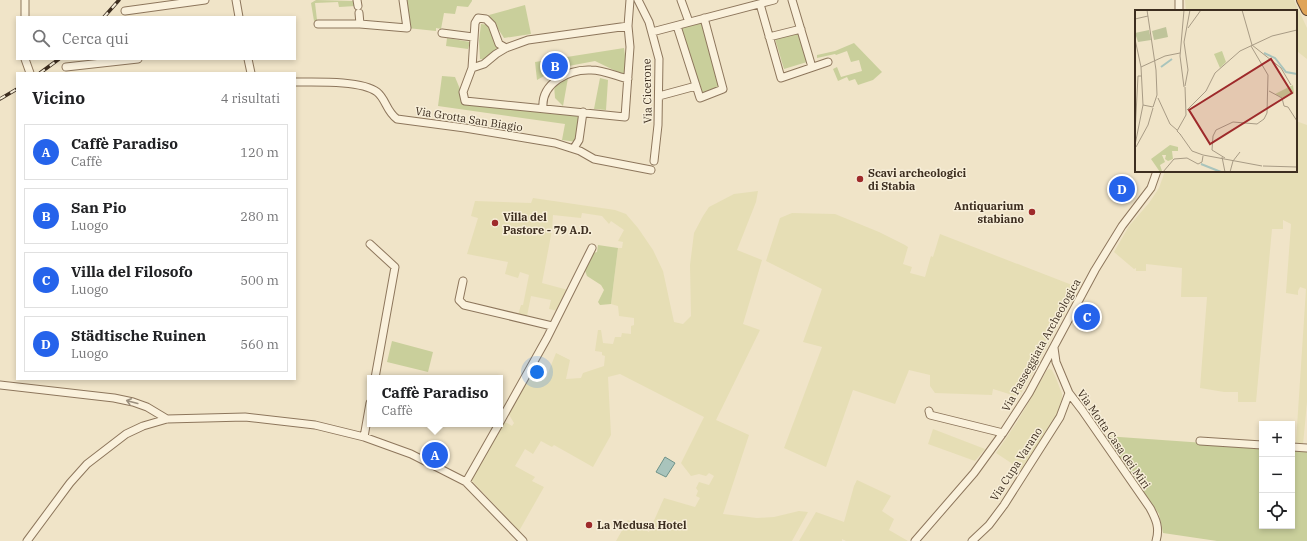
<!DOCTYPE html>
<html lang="it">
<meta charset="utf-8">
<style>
body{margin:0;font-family:"IBM Plex Serif",serif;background:#f6f6f6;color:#202124}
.controls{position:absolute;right:12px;bottom:12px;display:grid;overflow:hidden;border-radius:0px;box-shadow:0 2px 6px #0003}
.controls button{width:36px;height:36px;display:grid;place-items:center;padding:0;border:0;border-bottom:1px solid #e0e0e0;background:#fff;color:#202124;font:20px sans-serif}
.you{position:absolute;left:537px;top:372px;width:14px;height:14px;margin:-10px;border:3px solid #fff;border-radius:50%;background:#1a73e8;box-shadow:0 0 0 6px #1a73e833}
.badge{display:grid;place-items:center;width:26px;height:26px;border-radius:50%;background:#2563eb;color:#fff;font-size:13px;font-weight:700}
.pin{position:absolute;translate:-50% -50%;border:2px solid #fff;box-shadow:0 1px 4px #0006}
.popup{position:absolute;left:367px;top:375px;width:136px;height:52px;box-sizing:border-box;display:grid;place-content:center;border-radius:0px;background:#fff;filter:drop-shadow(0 1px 3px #0005);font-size:13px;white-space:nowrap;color:#757577}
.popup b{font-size:15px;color:#202124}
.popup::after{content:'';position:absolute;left:50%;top:100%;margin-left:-8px;border:8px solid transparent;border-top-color:#fff}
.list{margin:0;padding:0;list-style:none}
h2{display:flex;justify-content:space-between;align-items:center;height:52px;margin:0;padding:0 16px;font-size:17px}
h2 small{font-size:13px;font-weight:400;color:#757577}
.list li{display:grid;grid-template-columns:26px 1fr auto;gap:12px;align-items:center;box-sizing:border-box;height:56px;margin:0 8px 8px;padding:0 8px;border:1px solid #e0e0e0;border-radius:0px}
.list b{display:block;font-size:15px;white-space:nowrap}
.list p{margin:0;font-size:13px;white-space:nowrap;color:#757577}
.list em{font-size:13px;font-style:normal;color:#757577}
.icon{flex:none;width:22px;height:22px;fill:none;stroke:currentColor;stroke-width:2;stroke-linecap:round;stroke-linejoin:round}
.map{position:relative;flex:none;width:1307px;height:541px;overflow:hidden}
.search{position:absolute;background:#fff;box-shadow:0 2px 6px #0003;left:16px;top:16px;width:280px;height:44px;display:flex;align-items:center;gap:10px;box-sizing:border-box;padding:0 14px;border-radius:0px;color:#757577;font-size:15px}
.panel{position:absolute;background:#fff;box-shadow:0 2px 6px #0003;left:16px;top:72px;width:280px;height:308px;border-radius:0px}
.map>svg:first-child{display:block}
.farmland{fill:#e6deb5}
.green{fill:#c9cf9b}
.water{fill:#a9c4bc;stroke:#6f938a}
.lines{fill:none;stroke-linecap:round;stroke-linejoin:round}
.minor-casing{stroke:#8d765c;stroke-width:9}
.highway-casing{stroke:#5b4430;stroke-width:12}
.minor{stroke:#faf1dc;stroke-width:7}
.highway{stroke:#e0a458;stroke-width:10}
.rail-casing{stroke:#3d2e20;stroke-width:3.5}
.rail{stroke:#f7eed8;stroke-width:2;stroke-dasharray:6;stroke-linecap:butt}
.oneway{stroke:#9c907e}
.poi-dot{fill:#9e2a2b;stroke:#f7eed8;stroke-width:1.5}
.labels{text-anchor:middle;stroke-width:3;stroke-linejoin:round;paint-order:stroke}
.street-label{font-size:11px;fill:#3d2e20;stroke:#f7eed8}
.poi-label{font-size:11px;font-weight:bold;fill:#3d2e20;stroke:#f7eed8;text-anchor:start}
.inset-river{fill:none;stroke:#a9c4bc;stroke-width:2}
.inset-road{fill:none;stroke:#a89b85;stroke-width:1}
.view{fill:#9e2a2b;fill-opacity:0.15;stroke:#9e2a2b;stroke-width:2}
.inset-edge{fill:none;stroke:#3d2e20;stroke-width:2}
</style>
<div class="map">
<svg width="1307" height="541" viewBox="0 0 1307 541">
<rect width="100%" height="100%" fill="#f0e4c8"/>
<path class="farmland" d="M1185,0H1294L1307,28V59L1298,52L1296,54V11H1186Z
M1296,121L1307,125V402L1303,445L1297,444L1296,442L1306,289L1300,287L1298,291V295L1286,293L1291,224L1283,220V229H1272L1256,402H1238V392H1224L1200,388L1207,297H1181L1182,268L1146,264V271H1136V268L1134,269L1114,252L1129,226L1149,203L1159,188L1165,171H1296Z
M758,191L756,202L737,250L762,260L743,324L760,330L716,420L749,435L723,514L757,518L774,517L799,511L808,512L792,541H616L628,520L649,532L664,498L695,507L700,498L696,496L698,491L696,488L699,482L709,485L714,476L709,473L706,476L699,474L691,476L681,463L704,417L620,374L608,377L611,435L593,467L554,445L552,447L541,441L533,454L525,449L515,466L535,477L532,481L544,487L519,531L472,481L471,477L502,422L507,423L512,426L514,423L508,413L526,380L546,378L556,353L570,360L566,379L581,378L583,373L604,366L605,356L602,355V352L595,351L598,330H601L603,343L613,344L615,337H621L622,333L631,334V326L634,325V318L619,316L618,306L611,304L618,248H622L623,242L618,241L624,230L611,221L609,224L602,216L582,213L581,218L553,215L552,230L542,283L568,290L558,311L549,309L551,300L531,296L527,316L518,315L521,305H523L529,275L520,272L518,278L505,274L508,262L467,254L478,218L471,216L475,201L531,203L533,198L615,210L626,214L638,228L653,250L663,271L674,322L683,324L691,316L690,265L694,233L703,216L709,207L734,194Z
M792,213L835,214L879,232L905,245L908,247L903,264L912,267L910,273L925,277L931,256L933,257L940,234L1072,285L1076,290V293L1019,397L993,389L992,395L935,393L930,386V375L909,370L895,404L853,390L826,467L784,448L822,347L803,342L822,289L766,261L780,218Z
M1049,369L1052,370L1056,378L1062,394V401L1059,415L1022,470L996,453L1017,422L1047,370Z
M933,429L985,449L975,461L928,444Z
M857,480L891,496L882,511L894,519L889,530L908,541H846L842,539V541H799L816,512L844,522L854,486Z"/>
<path class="green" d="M316,0L353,1L356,6L339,7L338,2L315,3L317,20L314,21L311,3Z
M403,0H472V1L468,7L457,6L455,14L444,13L441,29L436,28V31L407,28Z
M525,5L531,34L504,38L489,15Z
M703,21L723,87L702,97L680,27Z
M481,24L490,25L497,46L496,52L486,60L480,59L479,41Z
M799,33L807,62L784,69L775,39Z
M447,38L470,42L468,49L446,46Z
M854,43L882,72L873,80L858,85L855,79L849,81L847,77L838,81L833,69L837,67L841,77L862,71L859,60L851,62L847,51L836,55L835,54L817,58V55L835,51Z
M624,48L628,77L595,61L558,68L537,80L535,62Z
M442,76L455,77L465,101L581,112L577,142L562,140L565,124L438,106Z
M568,78L563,106L555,98L554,85Z
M600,78L608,80L606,110L594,109Z
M598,245L618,248L611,304L600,305L598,302L604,290L601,285L587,276L584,268L593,253L597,252Z
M392,341L433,352L428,372L387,362Z
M1105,436L1262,447V526H1292V449L1307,450V541H1217L1163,533L1159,514Z"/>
<path class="water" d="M665,457L675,463L666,477L656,472Z"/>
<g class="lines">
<g class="minor-casing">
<path id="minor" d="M25,0V17
M236,0L239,17
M357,0L358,6
M638,0L649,22L659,59L658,125L654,161
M681,0L689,22
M792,0L812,67
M1179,0V11
M760,4L781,78L828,62
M125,11L205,0
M359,13L360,24
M318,24H360L407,28L403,0
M628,26L528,40L506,48L496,54L484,64L472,68L463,92L465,101L625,117L630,47L628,26L630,0
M677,26L700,98L723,89L704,18
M652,32L774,0
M442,33L473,37
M769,37L801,29
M25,59L30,73
M248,59L251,73
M66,67L138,59
M472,68L475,23L478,18L486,19L492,25L499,44L506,48
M295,82C314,82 362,80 377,92C386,99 386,111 397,119L465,128L555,143L580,151L594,159L651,170
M659,96L696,86
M543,108C541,83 569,69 591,70C603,70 616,76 628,79
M574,148L579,140L583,112
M370,244L395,267L375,378
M463,281L459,300L464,305L552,326
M1054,348L1056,362L1069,393L1082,410L1150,508C1156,519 1160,528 1156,541
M0,385L114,398L133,402L147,407L167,419
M929,411L930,415L1003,433
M500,422L547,338L592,248
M364,437L370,403
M1200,441L1262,445
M1292,447L1307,448
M466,482L499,424
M27,541L70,483L87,464L126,434L143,426L167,419L245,417L315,425L364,437L411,454L466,482L523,541
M915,541L974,473L1003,433L1029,393L1095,270L1122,226L1151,188L1157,171
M972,541L989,525L1004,505L1060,417L1069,393"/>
</g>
<g class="highway-casing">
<path id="highway" d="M1302,0L1307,10"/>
</g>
<use href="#minor" class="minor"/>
<use href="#highway" class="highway"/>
<g class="rail-casing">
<path id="rail" d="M104,17L119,0
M40,73L59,59
M0,99L17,89"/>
</g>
<use href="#rail" class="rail"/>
</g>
<defs><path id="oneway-shaft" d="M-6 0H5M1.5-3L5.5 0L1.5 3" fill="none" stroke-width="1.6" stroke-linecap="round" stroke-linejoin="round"/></defs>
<use class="oneway" href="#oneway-shaft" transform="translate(132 402) rotate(-165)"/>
<g class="poi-dot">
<circle cx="860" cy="179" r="4"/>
<circle cx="1032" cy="212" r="4"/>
<circle cx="495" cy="223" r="4"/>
<circle cx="589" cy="525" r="4"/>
</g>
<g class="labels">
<g class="street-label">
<text transform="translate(647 91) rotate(-91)" y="4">Via Cicerone</text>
<text transform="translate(469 119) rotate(9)" y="4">Via Grotta San Biagio</text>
<text transform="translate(1041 345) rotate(-61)" y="4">Via Passeggiata Archeologica</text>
<text transform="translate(1114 439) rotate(55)" y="4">Via Motta Casa dei Miri</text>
<text transform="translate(1016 464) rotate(-57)" y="4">Via Cupa Varano</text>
</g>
<g class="poi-label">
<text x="868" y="177">Scavi archeologici<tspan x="868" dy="13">di Stabia</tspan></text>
<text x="1024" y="210" text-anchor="end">Antiquarium<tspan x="1024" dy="13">stabiano</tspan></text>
<text x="503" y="221">Villa del<tspan x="503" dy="13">Pastore - 79 A.D.</tspan></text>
<text x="597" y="529">La Medusa Hotel</text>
</g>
</g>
<g transform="translate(1135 10)">
<rect width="162" height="162" fill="#f0e4c8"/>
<path d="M87,41L91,52L85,58L79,44ZM158,75L159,83L148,88L140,84ZM35,135L43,137V141H37L38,149L33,151L30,149L31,145H27L30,152L25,155L27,161L25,162L16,149Z" fill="#c9cf9b"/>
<path d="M31,17L33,27L19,30L17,21ZM14,20L16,30L3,32L0,23Z" fill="#bfc49a"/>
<path class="inset-river" d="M129,43L140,48L151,62L162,64M26,57L37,49M66,154L86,162"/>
<path class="inset-road" d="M107,0L117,35L146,58L156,75M0,9L13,6M53,18L66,0M0,29L6,57L8,95L0,135M6,57L30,46L45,43M50,76L53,60L49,32L55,0M49,77L45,46L49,0M134,81L147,88L149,96L153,97L162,111M23,88L35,114L42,120M8,95L18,97L22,85L21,60L12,0M52,100L71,81L80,63L105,41L137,26L162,20M0,123L3,66H6M45,124L57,141L68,145M46,125L42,121L51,105L50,77M1,137L13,115L18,98M68,145L127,156M87,147L90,162M90,148L77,140L78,126L81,120L98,112L122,114L129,109L132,103L133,65L116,36M128,156L162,157M28,162L39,149L52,148L63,154L67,152L68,146M95,162L98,151L105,142"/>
<path class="view" d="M136,49L157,83L75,134L54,100Z"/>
<rect width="162" height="162" class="inset-edge"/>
</g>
</svg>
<div class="controls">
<button>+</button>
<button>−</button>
<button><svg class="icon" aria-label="locate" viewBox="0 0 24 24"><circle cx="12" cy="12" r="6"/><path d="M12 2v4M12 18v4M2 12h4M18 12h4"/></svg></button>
</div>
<div class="you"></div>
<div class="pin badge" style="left:435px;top:455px">A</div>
<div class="popup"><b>Caffè Paradiso</b>Caffè</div>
<div class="pin badge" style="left:555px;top:66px">B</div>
<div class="pin badge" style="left:1087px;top:317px">C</div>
<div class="pin badge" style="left:1122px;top:189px">D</div>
<div class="search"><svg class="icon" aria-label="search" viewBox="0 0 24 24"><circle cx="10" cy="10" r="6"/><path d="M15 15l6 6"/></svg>Cerca qui</div>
<section class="panel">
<h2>Vicino<small>4 risultati</small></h2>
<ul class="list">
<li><span class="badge">A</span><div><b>Caffè Paradiso</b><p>Caffè</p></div><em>120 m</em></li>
<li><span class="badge">B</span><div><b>San Pio</b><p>Luogo</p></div><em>280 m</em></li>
<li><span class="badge">C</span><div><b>Villa del Filosofo</b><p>Luogo</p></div><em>500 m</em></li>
<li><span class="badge">D</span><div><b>Städtische Ruinen</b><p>Luogo</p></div><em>560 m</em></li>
</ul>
</section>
</div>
